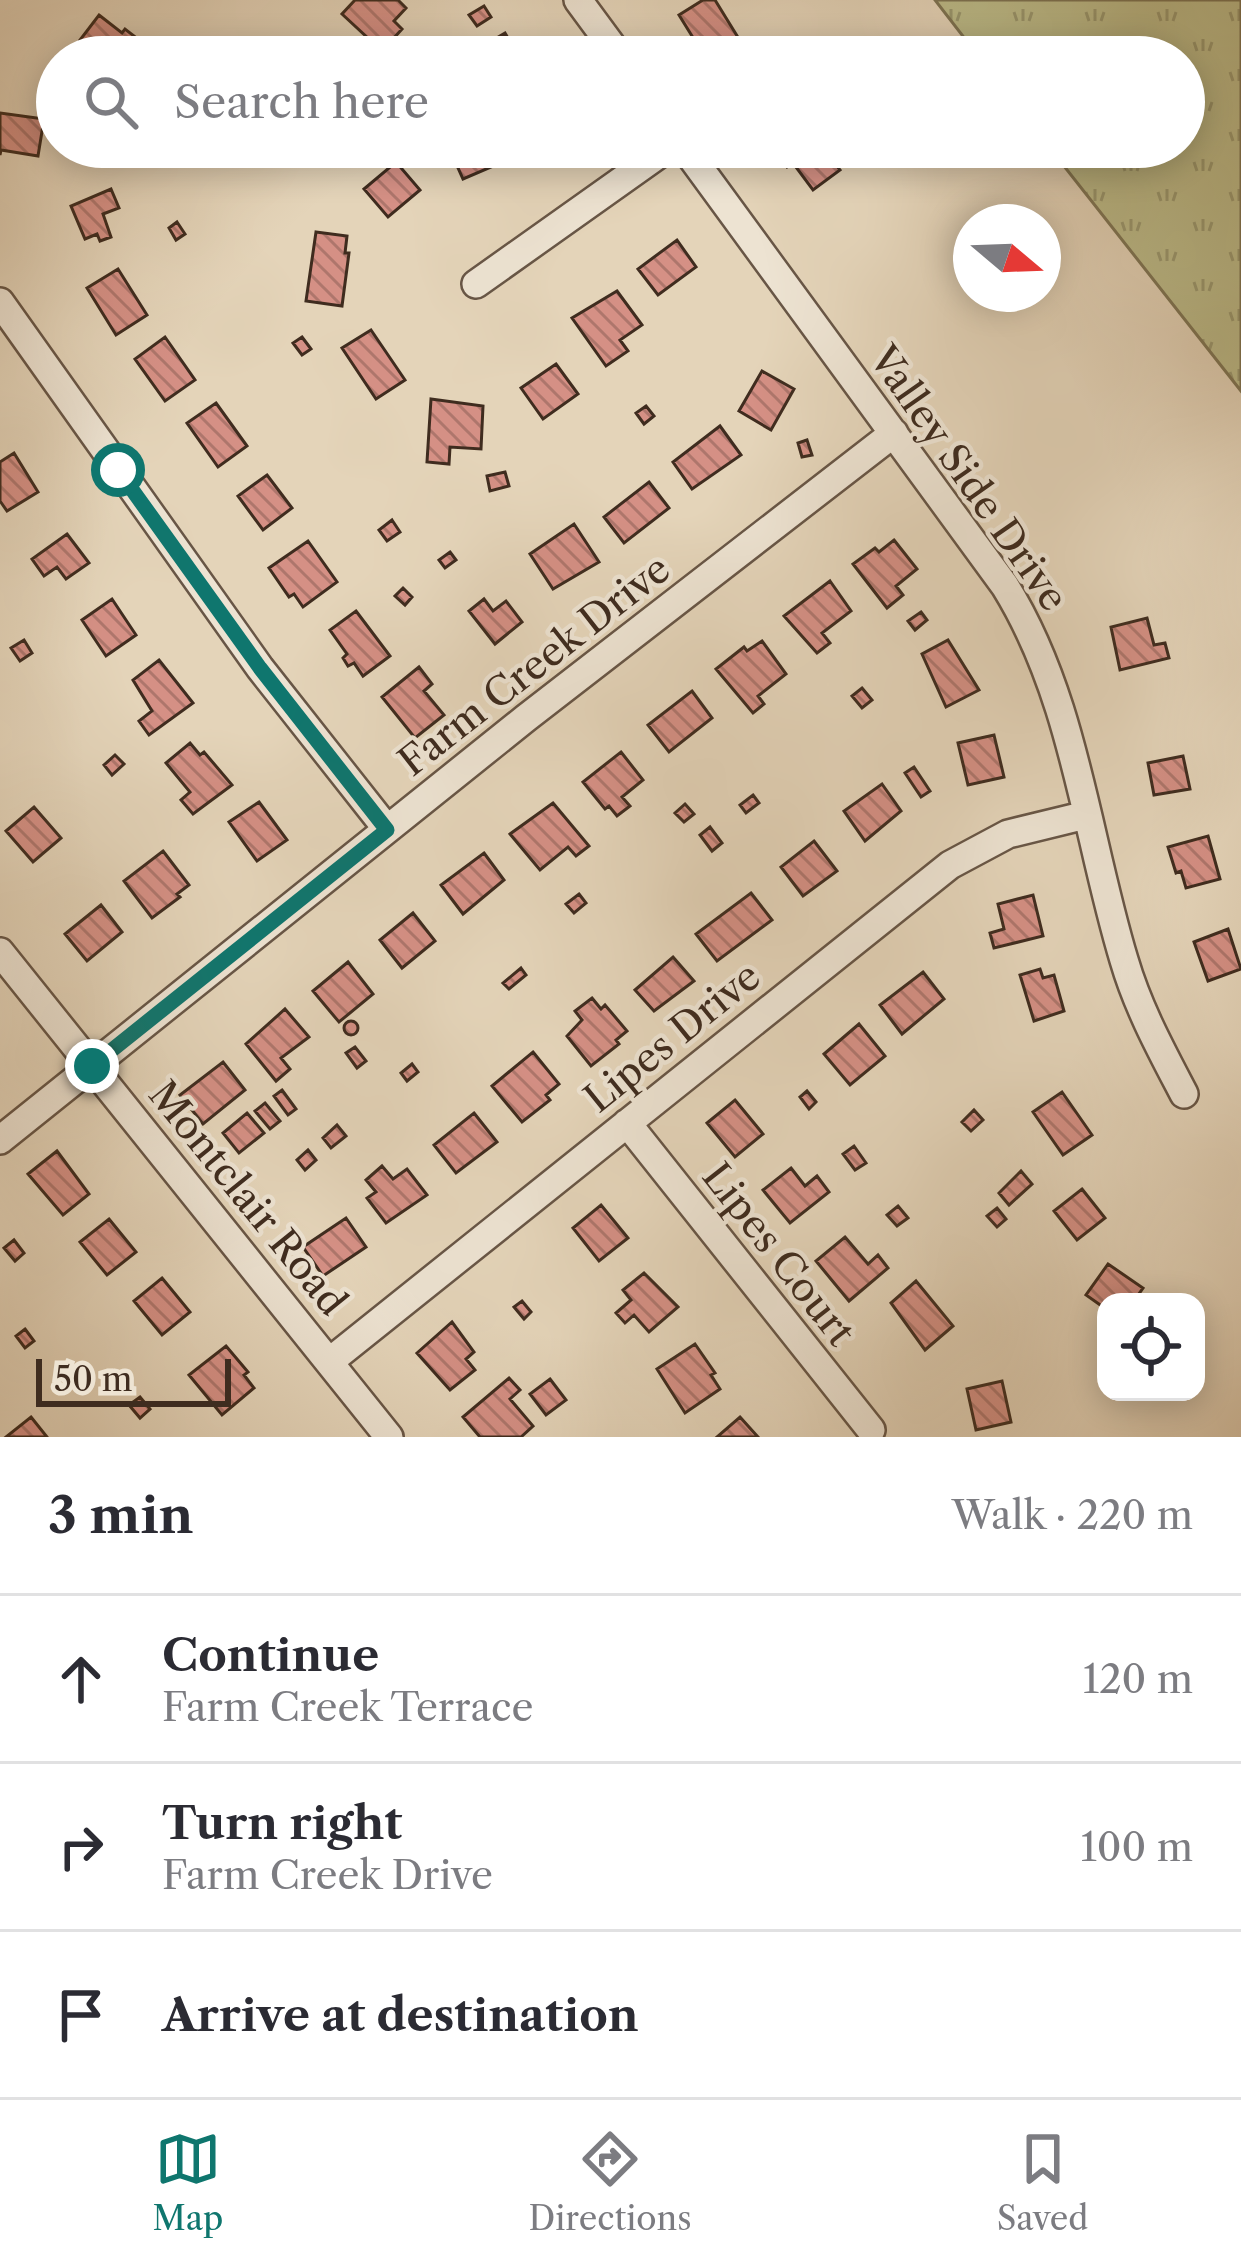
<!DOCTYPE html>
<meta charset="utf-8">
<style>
body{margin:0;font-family:"Libre Caslon Text",serif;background:#f2f2f3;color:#2b2b33}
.controls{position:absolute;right:36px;bottom:36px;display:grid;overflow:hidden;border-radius:24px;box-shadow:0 6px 30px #0003}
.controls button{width:108px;height:108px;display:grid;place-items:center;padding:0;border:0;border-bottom:3px solid #e1e1e2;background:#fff;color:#2b2b33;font:60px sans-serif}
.compass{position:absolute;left:953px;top:204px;width:108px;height:108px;border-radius:50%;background:#fff;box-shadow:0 6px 30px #0003;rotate:109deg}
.scale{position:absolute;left:36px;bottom:30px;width:195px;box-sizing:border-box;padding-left:12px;border:6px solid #3f2c1f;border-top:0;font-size:33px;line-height:42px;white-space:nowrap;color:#3f2c1f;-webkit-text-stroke:9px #ede3d2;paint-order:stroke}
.stop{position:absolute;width:36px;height:36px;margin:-27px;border:9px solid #0f766e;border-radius:50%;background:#fff}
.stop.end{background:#0f766e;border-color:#fff;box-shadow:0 3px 12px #0008}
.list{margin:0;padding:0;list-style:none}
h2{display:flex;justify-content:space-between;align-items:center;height:156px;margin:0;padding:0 48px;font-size:51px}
h2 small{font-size:39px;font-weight:400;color:#7c7c81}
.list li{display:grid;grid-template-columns:78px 1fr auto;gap:36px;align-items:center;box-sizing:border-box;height:168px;padding:0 48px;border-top:3px solid #e1e1e2}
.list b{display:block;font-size:45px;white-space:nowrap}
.list p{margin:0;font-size:39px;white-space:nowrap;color:#7c7c81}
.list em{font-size:39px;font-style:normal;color:#7c7c81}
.icon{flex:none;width:66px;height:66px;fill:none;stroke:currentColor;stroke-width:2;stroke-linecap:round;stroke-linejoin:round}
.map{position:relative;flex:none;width:1241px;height:1437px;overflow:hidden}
.search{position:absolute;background:#fff;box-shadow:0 6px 30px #0003;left:36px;right:36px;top:36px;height:132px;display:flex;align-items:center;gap:30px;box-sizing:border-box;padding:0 42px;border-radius:66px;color:#7c7c81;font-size:45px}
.sheet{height:660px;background:#fff}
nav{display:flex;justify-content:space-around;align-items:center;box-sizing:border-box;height:168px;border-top:3px solid #e1e1e2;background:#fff;font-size:33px;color:#7c7c81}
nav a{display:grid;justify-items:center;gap:6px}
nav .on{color:#0f766e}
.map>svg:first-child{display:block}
.park{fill:url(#park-tufts);stroke:#7d7454;stroke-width:3}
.building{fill:url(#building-back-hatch);stroke:#3f2c1f;stroke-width:3}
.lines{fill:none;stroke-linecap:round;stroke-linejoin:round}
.minor-casing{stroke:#685646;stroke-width:32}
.minor{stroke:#ede3d2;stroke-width:27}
.route{stroke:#0f766e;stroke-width:15}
.labels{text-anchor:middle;stroke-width:9;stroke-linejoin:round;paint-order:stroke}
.street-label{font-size:39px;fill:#3f2c1f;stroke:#ede3d2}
</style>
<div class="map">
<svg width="1241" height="1437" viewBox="0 0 1241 1437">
<defs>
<pattern id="park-tufts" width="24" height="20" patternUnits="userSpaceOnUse" patternTransform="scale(3)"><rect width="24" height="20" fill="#bbbb8a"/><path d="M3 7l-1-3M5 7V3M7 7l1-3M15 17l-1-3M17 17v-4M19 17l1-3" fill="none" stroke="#999870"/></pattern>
<pattern id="building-back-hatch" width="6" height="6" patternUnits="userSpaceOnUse" patternTransform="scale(3)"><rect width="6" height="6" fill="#d59085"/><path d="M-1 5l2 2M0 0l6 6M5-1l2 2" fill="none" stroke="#ae766c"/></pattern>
</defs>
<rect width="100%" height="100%" fill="#e4d4b9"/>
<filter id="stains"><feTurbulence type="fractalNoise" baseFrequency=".00167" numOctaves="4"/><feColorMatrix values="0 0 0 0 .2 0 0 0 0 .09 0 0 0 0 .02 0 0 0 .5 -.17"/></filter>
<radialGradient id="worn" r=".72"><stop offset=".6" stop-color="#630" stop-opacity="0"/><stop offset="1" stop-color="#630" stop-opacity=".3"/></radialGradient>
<path class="park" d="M935,0H1241V391L1049,147H1184V57H979Z"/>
<path class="building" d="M355,0H398L406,8L394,21L402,29L382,51L342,14Z
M703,0H715L739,39L711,57H705L679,15Z
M484,6L491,17L477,26L469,15Z
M99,15L122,33L125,29L160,56L102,57L80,40Z
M505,33L512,45L495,55L488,43Z
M0,113L44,119L38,156L1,150L0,155Z
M456,147H507L512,158L463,179L450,150Z
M781,147H822L840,170L813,190L793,163L787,167L775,152Z
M396,162L420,190L388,217L364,189Z
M111,189L119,208L103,214L111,237L100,241L97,234L85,239L71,206Z
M177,222L185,234L176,240L169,228Z
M316,232L347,236L345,253H349L342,306L306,301Z
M677,240L696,267L658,295L638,269Z
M118,269L147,315L116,335L87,288Z
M617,291L642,325L620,340L628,351L606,366L572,318Z
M371,330L405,380L376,399L342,348Z
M165,337L195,380L165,401L135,359Z
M302,337L311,349L302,355L293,343Z
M556,364L578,394L543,419L521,388Z
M762,371L794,389L771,430L739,411Z
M431,399L483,406L481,449L450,447L449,464L427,462Z
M216,403L247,446L218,467L187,423Z
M646,406L654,416L644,424L636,413Z
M720,426L741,455L692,489L673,462Z
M807,440L812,455L802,457L798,443Z
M14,453L38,492L7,511L0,501V462Z
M505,472L509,486L490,491L487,476Z
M267,475L292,508L263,530L238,496Z
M649,482L669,508L624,543L604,517Z
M392,520L400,532L387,541L379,530Z
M574,524L599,562L553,589L530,554Z
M67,534L89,563L66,579L57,567L44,576L32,559Z
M894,540L917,569L896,586L903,595L887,608L853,564L875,548L879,552Z
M308,541L337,582L303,607L294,594L289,597L269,568Z
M450,552L456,560L445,568L439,560Z
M830,581L851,611L822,633L830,643L817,653L784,616Z
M403,588L412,597L405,605L395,596Z
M112,599L136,635L106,656L82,620Z
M484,599L493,611L506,601L522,622L495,644L469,611Z
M356,611L390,656L363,676L354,663L348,666L343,658L347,654L330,630Z
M921,612L927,620L915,630L908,621Z
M1147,618L1154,645L1165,643L1169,658L1120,670L1111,627Z
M24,640L32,653L20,661L11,648Z
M948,640L979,690L946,707L922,654Z
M762,641L786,674L758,696L764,704L753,713L716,669L744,647L747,651Z
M159,660L193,703L149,735L139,721L152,711L133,680Z
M419,667L432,684L424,691L444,715L415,738L382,697Z
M862,688L872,700L862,708L852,696Z
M692,691L712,718L669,752L648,725Z
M994,735L1004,777L968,785L958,743Z
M190,743L200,755L204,752L232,785L193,814L181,800L190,792L166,763Z
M621,752L643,780L622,797L630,806L617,816L609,806L605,809L583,782Z
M115,755L124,764L112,775L104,765Z
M1183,756L1190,789L1154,795L1148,763Z
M914,767L930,791L921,797L905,773Z
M882,784L901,811L865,841L844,811Z
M753,795L759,803L746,813L740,805Z
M259,802L287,840L257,861L229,822Z
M553,803L589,846L576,856L568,847L540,870L510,834Z
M685,804L694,814L684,822L675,813Z
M34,807L61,838L33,862L6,831Z
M710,827L722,843L712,851L700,835Z
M1208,836L1220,879L1186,888L1181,871L1176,873L1168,847Z
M814,841L837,871L803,896L781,867Z
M163,851L189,885L177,894L180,897L152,918L124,881Z
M484,853L504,880L463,914L441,885Z
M751,893L772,920L717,961L696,934Z
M579,894L586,903L574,913L566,904Z
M1033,895L1043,936L994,948L990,933L1004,929L998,904Z
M101,905L122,932L87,961L65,934Z
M413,913L435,941L402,968L380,940Z
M1228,929L1241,969L1208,981L1194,942Z
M673,957L694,981L654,1011L635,990Z
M348,962L373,994L339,1022L313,991Z
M521,968L526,975L509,989L503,983Z
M1040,969L1043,978L1054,975L1064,1011L1034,1021L1020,975Z
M923,972L944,999L902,1034L880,1005Z
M592,998L601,1009L605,1005L627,1031L616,1040L619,1044L591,1066L567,1036L582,1020L575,1011Z
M285,1009L309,1037L281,1058L290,1069L276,1081L246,1044Z
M344 1028a7 7 0 1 1 14 0a7 7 0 1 1-14 0Z
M859,1024L885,1056L850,1085L824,1054Z
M355,1047L366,1061L357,1068L346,1053Z
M533,1052L559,1084L546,1095L550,1100L522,1122L492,1086Z
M223,1062L245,1090L203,1124L180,1095Z
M412,1064L418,1072L407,1081L401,1073Z
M282,1090L296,1109L288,1115L274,1096Z
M807,1091L816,1102L809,1109L800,1097Z
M1062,1092L1092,1135L1063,1155L1033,1112Z
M735,1100L763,1134L735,1157L707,1123Z
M265,1103L280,1121L270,1129L255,1111Z
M974,1110L983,1120L971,1131L962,1122Z
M247,1113L264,1133L239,1153L223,1133Z
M474,1113L497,1142L456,1173L434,1145Z
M337,1125L346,1136L331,1148L323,1138Z
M854,1146L866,1163L855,1170L843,1154Z
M308,1150L316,1160L305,1170L297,1160Z
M57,1151L89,1194L63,1215L28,1174Z
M382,1166L393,1179L407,1169L427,1195L386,1223L367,1198L376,1192L366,1180Z
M791,1168L805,1186L817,1176L829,1192L790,1223L763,1190Z
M1021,1171L1032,1184L1009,1205L999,1193Z
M1082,1189L1105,1218L1077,1240L1054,1211Z
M601,1205L628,1238L599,1261L573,1228Z
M898,1206L908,1218L897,1226L887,1215Z
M997,1208L1006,1219L997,1227L987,1216Z
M346,1218L366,1247L323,1276L303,1247Z
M109,1219L136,1252L107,1275L80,1242Z
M845,1237L868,1264L878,1255L888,1268L849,1301L816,1261Z
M14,1240L24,1253L15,1261L4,1248Z
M1108,1264L1143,1288L1133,1302H1106V1309L1086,1295Z
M644,1273L678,1307L649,1332L634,1315L625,1323L616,1313L631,1300L623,1290Z
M162,1278L190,1312L162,1335L134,1301Z
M916,1281L953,1326L925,1350L891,1303Z
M522,1301L531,1312L524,1319L514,1307Z
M452,1322L474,1352L466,1359L475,1370L450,1390L417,1353Z
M25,1329L34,1341L25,1348L16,1336Z
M695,1344L715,1373L711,1375L720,1389L685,1413L657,1369Z
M226,1346L248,1372L244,1375L254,1388L222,1415L189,1375Z
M509,1378L520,1390L510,1399L533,1426L521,1437H480L463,1417Z
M550,1379L566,1400L546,1415L530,1394Z
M1002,1381L1011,1422L976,1430L967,1389Z
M140,1397L150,1409L140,1418L129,1405Z
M31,1417L47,1437H6Z
M740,1417L758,1437H717Z"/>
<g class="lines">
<g class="minor-casing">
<path id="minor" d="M578,0L620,57
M684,147L1005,586C1075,699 1086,835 1124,960C1138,1008 1161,1050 1184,1094
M476,284L669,147
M0,302L260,668L387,829
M0,952L389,1437
M627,1123L871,1430
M0,1140L526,718L894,433
M329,1362L950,865L1008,834L1086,815"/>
</g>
<use href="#minor" class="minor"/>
</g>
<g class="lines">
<path class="route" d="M92,1066L387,830L260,668L118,470"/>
</g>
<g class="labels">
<g class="street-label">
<text transform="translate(969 478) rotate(55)" y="14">Valley Side Drive</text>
<text transform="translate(534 665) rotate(-38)" y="14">Farm Creek Drive</text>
<text transform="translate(672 1037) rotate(-39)" y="14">Lipes Drive</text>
<text transform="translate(248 1198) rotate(51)" y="14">Montclair Road</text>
<text transform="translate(779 1254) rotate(52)" y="14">Lipes Court</text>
</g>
</g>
<rect width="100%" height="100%" filter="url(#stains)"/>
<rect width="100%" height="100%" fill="url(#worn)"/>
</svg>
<div class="controls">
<button><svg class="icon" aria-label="locate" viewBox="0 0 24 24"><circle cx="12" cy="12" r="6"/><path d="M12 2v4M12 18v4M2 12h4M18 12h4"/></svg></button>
</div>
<svg class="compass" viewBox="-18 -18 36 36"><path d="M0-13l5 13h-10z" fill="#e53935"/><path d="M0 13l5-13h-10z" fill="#7c7c81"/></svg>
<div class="scale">50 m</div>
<div class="stop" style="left:118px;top:470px"></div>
<div class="stop end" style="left:92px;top:1066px"></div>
<div class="search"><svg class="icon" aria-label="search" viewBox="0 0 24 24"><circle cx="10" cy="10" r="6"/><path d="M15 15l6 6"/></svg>Search here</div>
</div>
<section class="sheet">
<h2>3 min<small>Walk · 220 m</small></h2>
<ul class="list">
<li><svg class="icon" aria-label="ahead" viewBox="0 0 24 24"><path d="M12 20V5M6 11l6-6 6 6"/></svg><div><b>Continue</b><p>Farm Creek Terrace</p></div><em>120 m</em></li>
<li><svg class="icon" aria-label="right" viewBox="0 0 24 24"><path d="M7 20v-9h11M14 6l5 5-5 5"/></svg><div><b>Turn right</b><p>Farm Creek Drive</p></div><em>100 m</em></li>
<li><svg class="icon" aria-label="arrive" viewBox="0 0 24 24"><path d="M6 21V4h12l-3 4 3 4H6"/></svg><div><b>Arrive at destination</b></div></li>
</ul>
</section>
<nav>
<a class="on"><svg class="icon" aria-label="map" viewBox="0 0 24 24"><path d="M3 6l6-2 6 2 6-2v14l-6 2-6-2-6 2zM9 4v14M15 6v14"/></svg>Map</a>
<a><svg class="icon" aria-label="directions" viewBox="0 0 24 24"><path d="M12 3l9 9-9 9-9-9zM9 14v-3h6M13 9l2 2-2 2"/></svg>Directions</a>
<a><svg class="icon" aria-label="saved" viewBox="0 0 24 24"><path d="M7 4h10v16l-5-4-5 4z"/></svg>Saved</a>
</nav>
